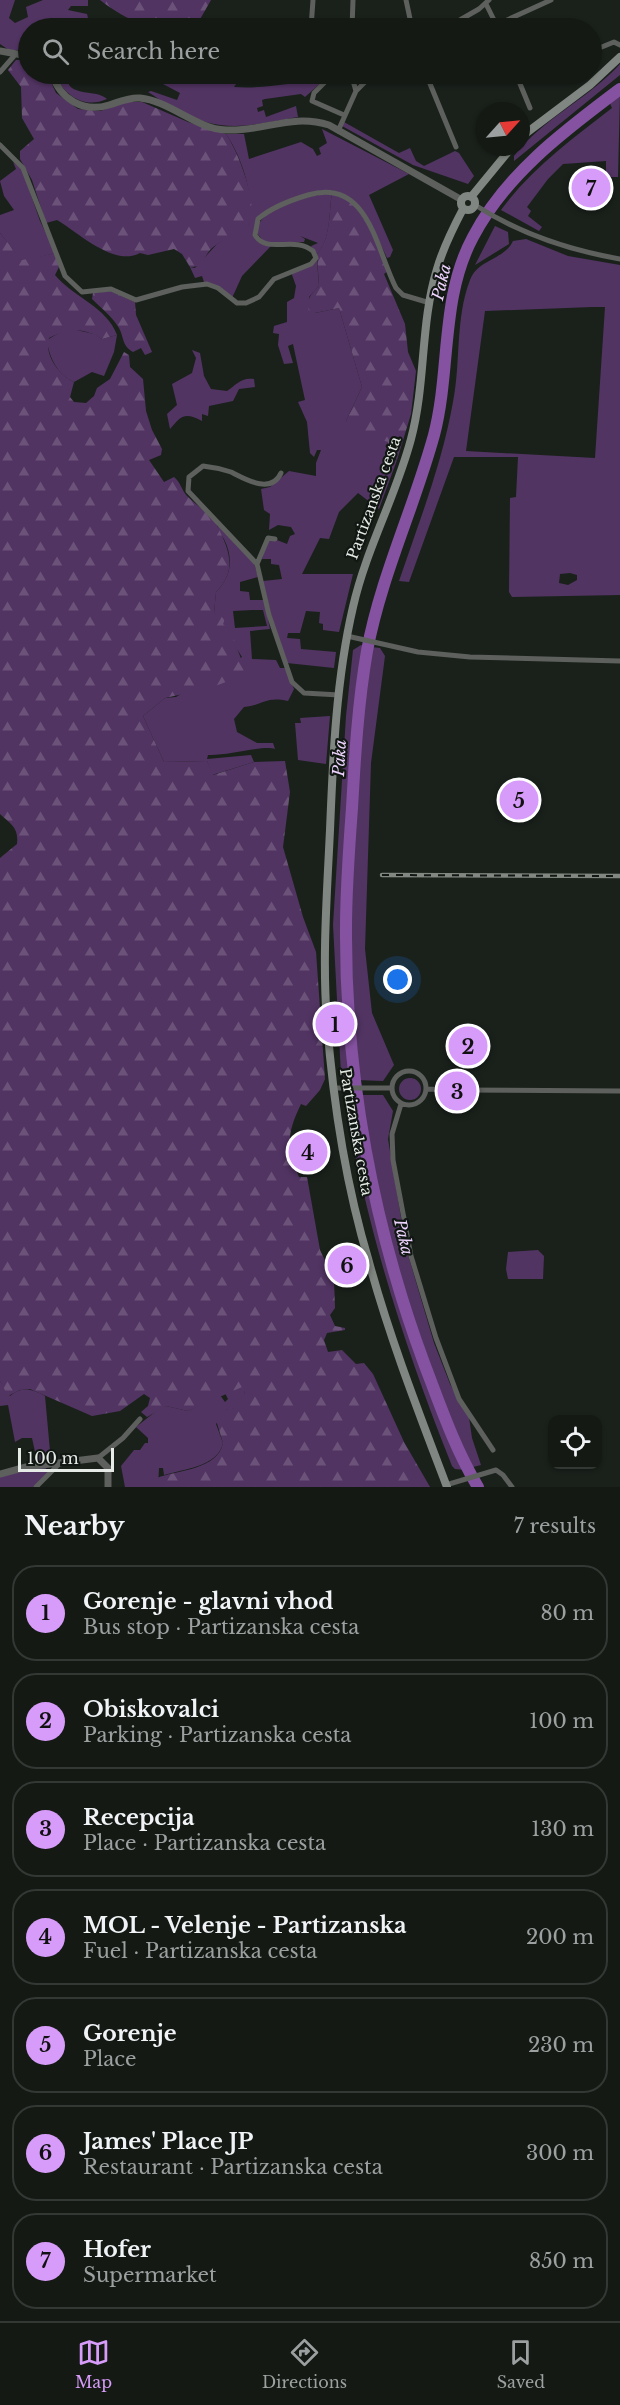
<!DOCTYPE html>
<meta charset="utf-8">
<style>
body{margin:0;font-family:"Libre Baskerville",serif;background:#212622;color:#f1f3f6}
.controls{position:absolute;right:18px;bottom:18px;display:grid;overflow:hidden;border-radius:12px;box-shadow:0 2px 4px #0004}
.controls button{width:54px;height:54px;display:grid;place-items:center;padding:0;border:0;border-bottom:2px solid #333834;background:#141914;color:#f1f3f6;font:30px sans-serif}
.compass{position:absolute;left:476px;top:102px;width:54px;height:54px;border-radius:50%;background:#141914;box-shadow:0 2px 4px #0004;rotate:63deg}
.scale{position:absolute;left:18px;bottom:15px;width:96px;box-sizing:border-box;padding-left:6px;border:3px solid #e7ebe7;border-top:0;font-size:16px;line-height:21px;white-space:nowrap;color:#e7ebe7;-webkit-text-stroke:4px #111712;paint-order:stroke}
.you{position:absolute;left:398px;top:980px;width:21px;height:21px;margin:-15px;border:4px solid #fff;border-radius:50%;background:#1a73e8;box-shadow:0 0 0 9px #1a73e833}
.badge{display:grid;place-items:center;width:39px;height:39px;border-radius:50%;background:#d79bf9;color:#111;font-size:20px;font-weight:700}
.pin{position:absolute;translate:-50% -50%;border:3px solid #fff;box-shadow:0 2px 6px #0006}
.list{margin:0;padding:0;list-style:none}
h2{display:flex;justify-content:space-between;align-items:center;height:78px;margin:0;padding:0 24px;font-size:26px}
h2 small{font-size:20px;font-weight:400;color:#9da0a0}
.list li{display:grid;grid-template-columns:39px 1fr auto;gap:18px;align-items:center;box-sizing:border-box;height:96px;margin:0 12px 12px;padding:0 12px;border:2px solid #333834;border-radius:24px}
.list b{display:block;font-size:22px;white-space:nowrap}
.list p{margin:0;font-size:20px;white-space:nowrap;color:#9da0a0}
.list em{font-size:20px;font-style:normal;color:#9da0a0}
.icon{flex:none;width:33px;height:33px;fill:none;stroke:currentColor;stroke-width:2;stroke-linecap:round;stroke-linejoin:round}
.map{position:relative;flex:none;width:620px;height:1487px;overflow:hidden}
.search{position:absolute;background:#141914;box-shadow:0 2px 4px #0004;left:18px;right:18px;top:18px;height:66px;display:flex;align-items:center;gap:15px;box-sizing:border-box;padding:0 21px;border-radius:33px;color:#9da0a0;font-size:22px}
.sheet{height:834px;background:#141914}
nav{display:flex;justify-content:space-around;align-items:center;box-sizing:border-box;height:84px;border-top:2px solid #333834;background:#141914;font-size:16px;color:#9da0a0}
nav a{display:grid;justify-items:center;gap:3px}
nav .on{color:#d79bf9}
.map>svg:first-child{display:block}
.green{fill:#523463;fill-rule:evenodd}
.forest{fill:url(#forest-firs)}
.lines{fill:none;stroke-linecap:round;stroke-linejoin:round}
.river{stroke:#8552a1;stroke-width:12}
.minor{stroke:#5d605d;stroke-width:5}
.tertiary{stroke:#5d605d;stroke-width:7}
.secondary{stroke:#808681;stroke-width:8}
.rail-casing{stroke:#828782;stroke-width:4.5}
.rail{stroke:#111712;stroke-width:2;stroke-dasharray:7;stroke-linecap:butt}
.labels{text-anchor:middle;stroke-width:4.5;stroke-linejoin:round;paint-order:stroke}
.street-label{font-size:15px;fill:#e7ebe7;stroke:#111712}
.water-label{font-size:16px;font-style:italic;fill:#edd3fd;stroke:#111712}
</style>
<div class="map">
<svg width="620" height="1487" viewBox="0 0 620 1487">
<defs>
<pattern id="forest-firs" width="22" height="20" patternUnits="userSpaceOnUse" patternTransform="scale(1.5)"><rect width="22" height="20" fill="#523463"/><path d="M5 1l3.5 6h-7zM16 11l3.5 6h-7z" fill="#6b5279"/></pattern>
</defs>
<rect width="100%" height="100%" fill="#1a211b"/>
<path class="green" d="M0,0H15L9,18L15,23L28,17L26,7L43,0H88V6H71L68,10L87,14L89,22L83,28H28V50H9L0,44Z
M620,64V75L514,161V156C542,119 588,99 620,64Z
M54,74H67C65,99 96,88 107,99C83,110 64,94 54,74Z
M144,74H175L174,80L194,83L196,74H238V81L234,87C264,89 292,83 322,79L323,81L305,97L301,94L265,99L262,100L263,106L257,108L258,112L264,110L266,117L296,106L298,117C247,126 220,135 172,107C163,103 157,97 148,92L151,91L177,100L180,93Z
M620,93L618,177H606V161L563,164L548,179L527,207L531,211L528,216L542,227L539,231L501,210C531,169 572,139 612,108L609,101Z
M344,122L399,153L410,148L416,161L424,166L455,151L459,153L474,176L468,184L413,165L342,126Z
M322,129L409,174L369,195L393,250L390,257L387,258C353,179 333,175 259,216L253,234L258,242L271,246L242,276L232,298L204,282L202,276L195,278L190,267L195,268L217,244L249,225C255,197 242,157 226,134H244L249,159L301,142L313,149L317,156L321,154L319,148L327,143Z
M13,162L22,169L40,221L56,253L22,261L0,233V215L14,210L4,196L0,181L16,169Z
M332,192C329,211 331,240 317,254L311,246L318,243L300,236L305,239L304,242H264L256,232C260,205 310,197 332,192Z
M495,226L508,232L509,244L475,265Z
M526,239L568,256L620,265V595L512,597L509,592L510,498L516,497L518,457H454L409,582L399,581C419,522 442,464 453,402C461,362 455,319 470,280C478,259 504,260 513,241ZM592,307H605L595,458L466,451L485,311ZM570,573L577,575V580L568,585L559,583L560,574Z
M317,260L319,286L309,297L315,313L339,308L362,387L346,421L388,442L394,461L397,460L379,509L358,493L339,512L329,539L320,538L302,574H353L339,632L323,630V624L319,623L320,612L306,611L300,633H288L287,638L300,639L301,649L336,652L334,668L287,663L274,627L263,581L282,579L279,565L271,564V559H262L267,541L277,540L287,544L290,536L295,534L291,527L278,525L269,530L270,514L264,510L261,489L270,487L289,471L316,476V463L321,450H317L314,457L310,453L307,422L298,402L305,400L293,344L288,346L293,363L284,364L278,345L279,334L273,333L274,326L287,322V302L294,298L296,286L291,272Z
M72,329L94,334L102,339L117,335L114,352L104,376L92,372L74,382C58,375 49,358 47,340L64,330Z
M192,350L200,353L204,376L211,389L227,391C236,385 241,377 254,379L255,387L239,389L233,401L209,406L208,416L202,414V421C183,410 179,419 170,429L167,414L177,405L172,384L192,373L196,358Z
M218,526L254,563L258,577L240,582V591L249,592L250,600H264L270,629L250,631L252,659L276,660L280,668H285L294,689L288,701C265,696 264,705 244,707L234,719L237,732L257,743H273L275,749C262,745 227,756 208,755L207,759L251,755L254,762L212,775L207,761L164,762L143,716L165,698L176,697L242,657L214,613L216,592C231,577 234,559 224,539C221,534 218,532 218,526ZM252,610H263L267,626L235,628L233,611Z
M361,645L365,646C343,789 339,935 352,1080H347L341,1074L333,925L346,716L353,650Z
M371,647L380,648L385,656L371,763L365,949L372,1013L394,1065L383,1081L357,1080C341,937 348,789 371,647Z
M330,716L326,764L298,760L295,723H301L300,718Z
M399 1089a11 11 0 1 1 22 0a11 11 0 1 1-22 0Z
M355,1095C371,1195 394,1291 430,1386C441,1414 450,1444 465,1470L455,1469L452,1466C404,1346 366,1227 345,1100Z
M360,1095H383L393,1111L388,1139L406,1248L434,1343L450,1384L469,1417L472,1438L481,1465L469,1468C414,1349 380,1224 360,1095Z
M538,1250L544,1256L543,1279H508L506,1269L508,1252Z
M0,1381L10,1396C22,1386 32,1389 45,1396L51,1462L30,1463L36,1456L32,1438H22L15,1442L8,1405L0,1406Z
M242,1386L245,1393L233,1409H228L216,1424L223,1443C218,1467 183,1469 164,1475L163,1468H159L158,1487H125L121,1466L134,1450H140L145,1443H148V1438L136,1427L160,1408L166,1406L188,1411L220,1395L225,1402L228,1399L225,1393Z
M45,1467L49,1474L33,1487H0V1476L10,1471Z"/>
<path class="forest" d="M100,0H211L195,28C153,29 134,26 100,0Z
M16,60H28V74H47L56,93L78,109L101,111L122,102H142L188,122L226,134C238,151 264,215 245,230C235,238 222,239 212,248C203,256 204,268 190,267L182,254L174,249L148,255L140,253C114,267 79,233 57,220L46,223L32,180L20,159V151L34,139L22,118L21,87L8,70Z
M332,192C360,196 378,247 389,270L384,274L405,324L408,352L416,371L411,414L397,460L389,455L388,442L358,433L346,421L362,387L339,308L310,314C305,301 310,295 319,286L317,254C331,239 329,211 332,192Z
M0,233L22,260L56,253L59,267L55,275C73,297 107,307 117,335L102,339C83,327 68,328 49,338C44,355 59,375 74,382L70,397L74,402L86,403L94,396L97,388L110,379L124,352L129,355L130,367L143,379L146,411L152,430L162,449L161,455L149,460L164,482L174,477C181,483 181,489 187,496C196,505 211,514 217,525C229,550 238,570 216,592L214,613L225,619L223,624L232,633C235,646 242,657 244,671L239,677L210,688L165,698L143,716L164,762L207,761L213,775L254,762L285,761L290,792L283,847L303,917L316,952L325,1079L320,1090L306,1106L301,1104C286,1135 287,1146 299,1177H307L320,1250L334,1279L335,1308L330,1315L335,1326L345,1328V1330L327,1333L324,1340L328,1352L342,1350L356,1364L364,1363L373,1374L404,1442L430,1487H158L157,1478C177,1470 218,1470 223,1443L216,1420L228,1409H233L239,1397L245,1393L242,1387L188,1411L166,1406L147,1417L141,1412L148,1406L150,1398L144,1394L120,1411L92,1416L30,1389L20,1390L8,1396L0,1381V858L17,844C19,828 11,824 0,814Z
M110,291L135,302L136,315L152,352L145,355L141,348L133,352C122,346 124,337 119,328C112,316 101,308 92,299L93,293Z"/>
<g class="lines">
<path class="river" d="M478,1487C455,1449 440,1405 424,1363C373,1225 345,1076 346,928C346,888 349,848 352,808C355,755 358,703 367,651C381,576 414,508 434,435C451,370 440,298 473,237C506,174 564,131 620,89"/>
<path class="minor" d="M406,0L412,28
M486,4L498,28
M496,25L551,0
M311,28L313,0
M352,28L353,0
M446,28L479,9L489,0
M592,51L614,42L620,45
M0,72L14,56
M327,74L326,81L314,93L312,101L344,115
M351,74L356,91
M426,74L456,147
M516,74L530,108
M518,80L534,74
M338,131L356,91L373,74
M0,145L23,168L65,276L82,292L111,289L136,300L182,287L207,284L218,288L237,303H246L259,297L274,279L311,264L316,258L313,251C294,235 267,255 255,235L258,219C272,207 291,200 308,195C368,177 376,249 396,288L403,295L430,303
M475,205C520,234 568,250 620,259
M281,473C271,495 245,479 231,472C222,469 212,467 203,466L189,477L188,491L257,564L269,615L292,682L304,693L339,695
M257,564L268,538L275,539
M347,636L418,652L470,657L620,661
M392 1088a17 17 0 1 1 34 0a17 17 0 1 1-34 0Z
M333,1088H392
M426,1089L452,1090
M462,1090L620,1091
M401,1104L392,1134L393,1160L411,1256L436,1338L459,1399L493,1450
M98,1458L123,1438L140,1419
M446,1485L496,1470L503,1475L512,1487
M36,1487L60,1463"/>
<path class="tertiary" d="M0,51L28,56
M52,74C60,99 83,113 109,105C119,102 129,97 140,98C170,101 196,129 226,130C264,132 291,113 329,125L462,200
M0,1474L26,1467L98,1458L108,1468V1487"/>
<path class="secondary" d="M521,137L590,85L620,57
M461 203a7 7 0 1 1 14 0a7 7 0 1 1-14 0Z
M471,197L512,147
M447,1487C419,1413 390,1339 369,1262C346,1185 333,1102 327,1022C322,959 327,894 330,830C333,756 336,680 353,607C366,549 396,496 411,439C426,383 420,324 437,269C443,248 453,228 463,209"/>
<g class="rail-casing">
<path id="rail" d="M382,875L620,876"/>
</g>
<use href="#rail" class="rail"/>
</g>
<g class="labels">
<g class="street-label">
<text transform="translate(374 498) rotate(-70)" y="5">Partizanska cesta</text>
<text transform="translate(356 1132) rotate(80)" y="5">Partizanska cesta</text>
</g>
<g class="water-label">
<text transform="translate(441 282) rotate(-77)" y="6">Paka</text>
<text transform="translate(339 758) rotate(-87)" y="6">Paka</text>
<text transform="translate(404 1237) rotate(77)" y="6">Paka</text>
</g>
</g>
</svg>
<div class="controls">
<button><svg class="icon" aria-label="locate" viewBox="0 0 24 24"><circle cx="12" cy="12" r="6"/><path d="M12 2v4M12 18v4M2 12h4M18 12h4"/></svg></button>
</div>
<svg class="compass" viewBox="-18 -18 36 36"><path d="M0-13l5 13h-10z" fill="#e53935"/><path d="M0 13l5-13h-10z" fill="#9da0a0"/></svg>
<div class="scale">100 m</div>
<div class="you"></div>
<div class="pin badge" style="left:335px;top:1024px">1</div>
<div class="pin badge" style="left:468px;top:1046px">2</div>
<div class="pin badge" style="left:457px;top:1091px">3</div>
<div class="pin badge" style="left:308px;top:1152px">4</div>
<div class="pin badge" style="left:519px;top:800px">5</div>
<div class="pin badge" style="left:347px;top:1265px">6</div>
<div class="pin badge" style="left:591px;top:188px">7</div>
<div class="search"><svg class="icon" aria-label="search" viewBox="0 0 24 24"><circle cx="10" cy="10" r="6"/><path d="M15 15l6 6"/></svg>Search here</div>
</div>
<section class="sheet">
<h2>Nearby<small>7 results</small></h2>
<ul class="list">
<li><span class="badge">1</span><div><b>Gorenje - glavni vhod</b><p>Bus stop · Partizanska cesta</p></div><em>80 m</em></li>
<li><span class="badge">2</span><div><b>Obiskovalci</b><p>Parking · Partizanska cesta</p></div><em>100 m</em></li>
<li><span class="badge">3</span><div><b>Recepcija</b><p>Place · Partizanska cesta</p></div><em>130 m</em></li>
<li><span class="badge">4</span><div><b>MOL - Velenje - Partizanska</b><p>Fuel · Partizanska cesta</p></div><em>200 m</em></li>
<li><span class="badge">5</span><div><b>Gorenje</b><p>Place</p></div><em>230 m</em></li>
<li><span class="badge">6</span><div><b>James' Place JP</b><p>Restaurant · Partizanska cesta</p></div><em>300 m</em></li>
<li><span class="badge">7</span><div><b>Hofer</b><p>Supermarket</p></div><em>850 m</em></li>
</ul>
</section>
<nav>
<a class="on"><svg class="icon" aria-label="map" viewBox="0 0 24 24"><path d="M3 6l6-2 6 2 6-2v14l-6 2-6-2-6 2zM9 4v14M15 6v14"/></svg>Map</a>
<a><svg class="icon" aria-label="directions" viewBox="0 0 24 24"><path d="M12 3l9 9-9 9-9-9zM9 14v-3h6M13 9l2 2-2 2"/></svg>Directions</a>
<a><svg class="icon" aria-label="saved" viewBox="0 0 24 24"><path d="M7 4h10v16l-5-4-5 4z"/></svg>Saved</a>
</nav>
